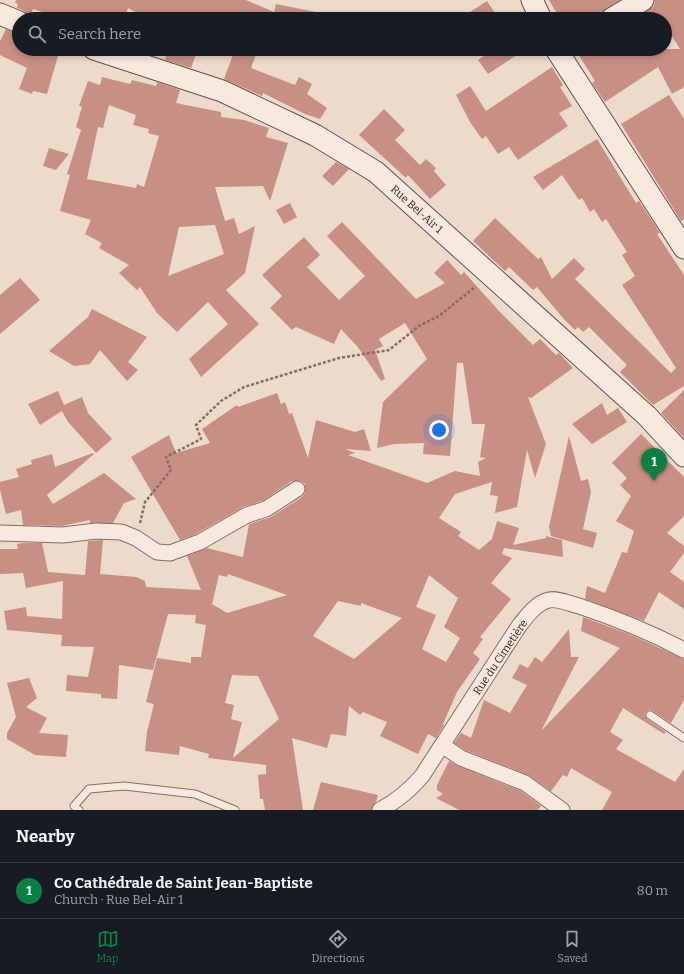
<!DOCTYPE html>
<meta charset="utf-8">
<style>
body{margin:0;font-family:Bitter,serif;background:#242831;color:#f1f3f6}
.you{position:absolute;left:439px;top:430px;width:14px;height:14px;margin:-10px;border:3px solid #fff;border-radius:50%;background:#1a73e8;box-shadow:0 0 0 6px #1a73e833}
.badge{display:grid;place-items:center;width:26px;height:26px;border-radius:50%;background:#0b8043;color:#fff;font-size:13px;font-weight:700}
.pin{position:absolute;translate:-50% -33px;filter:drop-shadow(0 1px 2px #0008)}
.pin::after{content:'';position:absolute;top:21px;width:14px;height:12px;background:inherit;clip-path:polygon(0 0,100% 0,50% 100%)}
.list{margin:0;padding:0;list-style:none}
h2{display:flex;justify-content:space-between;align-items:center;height:52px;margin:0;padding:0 16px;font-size:17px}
h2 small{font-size:13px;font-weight:400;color:#9ea1a6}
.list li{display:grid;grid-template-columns:26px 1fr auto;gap:12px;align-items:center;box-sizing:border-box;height:56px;padding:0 16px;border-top:1px solid #363941}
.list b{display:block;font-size:15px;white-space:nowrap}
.list p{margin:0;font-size:13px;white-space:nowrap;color:#9ea1a6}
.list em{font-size:13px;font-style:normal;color:#9ea1a6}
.icon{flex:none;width:22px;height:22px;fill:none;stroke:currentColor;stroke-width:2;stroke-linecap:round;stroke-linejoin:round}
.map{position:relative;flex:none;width:684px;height:810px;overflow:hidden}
.search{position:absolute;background:#171b24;box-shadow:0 2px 6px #0003;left:12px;right:12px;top:12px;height:44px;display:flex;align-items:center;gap:10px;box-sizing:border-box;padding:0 14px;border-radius:22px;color:#9ea1a6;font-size:15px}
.sheet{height:108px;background:#171b24}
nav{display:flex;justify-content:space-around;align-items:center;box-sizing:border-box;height:56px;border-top:1px solid #363941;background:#171b24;font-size:11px;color:#9ea1a6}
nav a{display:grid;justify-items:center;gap:2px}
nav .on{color:#0b8043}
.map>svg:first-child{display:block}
.building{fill:#c88f84;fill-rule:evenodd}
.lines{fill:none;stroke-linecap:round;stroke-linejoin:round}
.lane-casing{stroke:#886b60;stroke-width:9}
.street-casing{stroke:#886b60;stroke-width:17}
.secondary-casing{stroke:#6b4d43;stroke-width:23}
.path{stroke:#886b60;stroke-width:2.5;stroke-dasharray:3 2;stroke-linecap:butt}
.lane{stroke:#f7e9df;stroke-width:7}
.street{stroke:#f7e9df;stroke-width:15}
.secondary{stroke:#f7e9df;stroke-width:21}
.labels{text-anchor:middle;stroke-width:3;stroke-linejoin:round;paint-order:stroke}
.street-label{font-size:11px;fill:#3a2823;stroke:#f4e6db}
</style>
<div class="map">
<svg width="684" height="810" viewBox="0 0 684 810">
<rect width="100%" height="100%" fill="#ecdacb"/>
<path class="building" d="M16,0H246L274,12L276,4L316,12L315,19H146L128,8L124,19H64L33,9L30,18L24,11L17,8L18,4L15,3Z
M549,0H620L605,9L600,13L599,19H590L586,13L574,19H560Z
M655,0H684V87L672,94L658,67L605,102L592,83L595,81L575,49H680L665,25V19H634L649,10L654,6Z
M487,1L499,19H459Z
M6,29L19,34V49H60L47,94L33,91L32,94L19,89L27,68L0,55V41Z
M168,49H198L191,68L165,60Z
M235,49H258L251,68L295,85L299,77L312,84L307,94L327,108L320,119L305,114L263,93L262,96L224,79Z
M479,49H526L488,74L478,60L484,56Z
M552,67L563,85L560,87L572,106L559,113L568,126L518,160L509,147L498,154L486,136L482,139L470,122L456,95L470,86L486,111Z
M102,77L130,84L132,80L156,86L157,82L180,90L176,103L221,112V117L244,120L269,128L266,137L288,143L270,201L263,186L215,187L225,221L234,218L239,234L255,226L245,273L226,290L259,324L201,377L189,359L228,324L208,302L177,332L157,313L140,287L137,290L119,273L129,265L99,248L102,243L85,234L91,220L60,211L70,175L67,174L81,130L76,127L82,107L79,106L88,81L100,85ZM109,105L136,115L133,125L149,129L148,133L159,136L144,187L137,184L136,188L87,179L98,127L103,128ZM215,225L224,254L168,276L179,227Z
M669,95L684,119V219L681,221L621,124Z
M384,109L405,130L395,140L420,165L426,159L436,168L434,171L446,185L430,199L408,175L406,178L359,135Z
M597,139L636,203L639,201L660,233L657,234L684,275V386L653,405L620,372L627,365L589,327L583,332L578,327L575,330L562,317L537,287L533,290L509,267L505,271L473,241L495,218L538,259L541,257L552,279L574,258L585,269L575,279L671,373L676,368L622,285L635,276L622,255L627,252L606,219L602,222L594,209L590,212L582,198L579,200L562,175L543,190L533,177Z
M49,148L69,154L56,170L43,166Z
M336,162L349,169L333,186L322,176Z
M290,203L297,217L284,224L276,210Z
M342,222L416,299L445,283L434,273L447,260L461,275L464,272L499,311L533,345L540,339L556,355L559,353L560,354L573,368L531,398L528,397L546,444L535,478L527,450L517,507L495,513L498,496L490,495L492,482L455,494L439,518L461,532L458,536L479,550L492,539L497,521L519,528L513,545L546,538V536L562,540L563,557L504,548L502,554L512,558L491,583L511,599L480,637L483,639L473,653L480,659L457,692L443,724L444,725L436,738L428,734L418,754L380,736L387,722L363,712L360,715L349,706L346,736L331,734L327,748L292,738L303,810H265L263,799H260L258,775L266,774V765L208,758L209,754L180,746L179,755L145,751L147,732L154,704L146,702L157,658L191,663V657H201L206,625L195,623L196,615L168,614L153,670L119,665L117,699L101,698V694L66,691L67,675L88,677L94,647L61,646L62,635L7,630L4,611L26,607L27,616L62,619L63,581L26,588L23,573L0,574V549H18L17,544L22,543H42L48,572L85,575L88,541L103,540L100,574L136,577L145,581L146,587L201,590L187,556L207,548L243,557L249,524L271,517L302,497L305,493V484L301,481H292L262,501L243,507L196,534L180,540L131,457L169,435L176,453L210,443L202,429L237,405L238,407L277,393L281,404L285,402L289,414L292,413L308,458L316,420L355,432L364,429L371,451L345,449L355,453L348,455L427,483L455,471L480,476L478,462L486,458L480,457L485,424H472L463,363H457L450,456L423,454L424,443L394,444L377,448L383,402L427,359L405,323L379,339L383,346L375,350L385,379L381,381L357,346L341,329L334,344L296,327L292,330L270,308L282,296L262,275L304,237L320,255L307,267L339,300L365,276L327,236ZM228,574L287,595L227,613L212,604L219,575L227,577ZM429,575L458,598L444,627L460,638L446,662L422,649L436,615L416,607ZM338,601L361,606V603L402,618L354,659L313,636ZM232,675L258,676L279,719L233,758L242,722L231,719L234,705L225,703Z
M20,278L40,300L0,334V295Z
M92,309L147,337L128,362L138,370L127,381L100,350L90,364L74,366L49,351L88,317Z
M684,390V438L661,413Z
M58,391L64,405L82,397L88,413L112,439L96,453L68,422L62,411L40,425L28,404Z
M602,403L607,415L618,408L627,422L592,444L572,424Z
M641,434L684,477V516L667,533L684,546V553L670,572L684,582V609L659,592L644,621L585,599L587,586L605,593L622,552L627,553L634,531L616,521L631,496L620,485L627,478L612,463Z
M569,436L581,481L588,479L591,492L583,529L597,533L593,548L551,536L549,527Z
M93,453L94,454L47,495L53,504L104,473L136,499L124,503L113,523H90V520L62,526L23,525L21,510L6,514L0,490V482L19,477L16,469L32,464L31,460L52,454L55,467Z
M583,617L629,634L684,659V700L671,723L651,710L647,711L645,714L647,719L666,732L664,734L623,708L610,732L623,740L616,749L675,782L684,769V810H602L612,792L571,768L567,777L563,775L551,791L528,775L465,750L454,743L461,733L471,738L484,700L510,713L527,685L512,678L520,664L528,668L535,657L542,662L569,629L571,657H579L541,731L620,648L581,631Z
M29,678L37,698L26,707L47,718L39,733L68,735L66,757L35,755L7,739V733L16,717L7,683Z
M449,761L458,766L521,791L541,806L538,810H459L436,798L443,794L437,790V785Z
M321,782L378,795L376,802L371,810H313Z"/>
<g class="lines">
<g class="lane-casing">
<path id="lane" d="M650,715L684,738
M79,810L74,806L89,789L124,786L195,794L235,810"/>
</g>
<g class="street-casing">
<path id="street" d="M0,533L63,535L96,531L121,532L136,538L157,552L170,553L200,542L247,515L266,509L297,489
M442,745L461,758L525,783L562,810
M380,810C397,801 409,791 422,776L519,626C527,616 536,603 549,600C557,598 571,604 579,606C615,618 650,632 684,650"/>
</g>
<g class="secondary-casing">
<path id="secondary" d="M532,0L541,19
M0,14L19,22
M611,19L643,0
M94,49L222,91L315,135L376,172L647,416L684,456
M556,49L684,248"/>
</g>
<path class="path" d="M140,523L145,502L171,470L166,457L201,439L196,425L221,401L244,387L339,358L389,350L419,326L439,316L475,287"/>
<use href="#lane" class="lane"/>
<use href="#street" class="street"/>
<use href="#secondary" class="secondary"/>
</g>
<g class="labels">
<g class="street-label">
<text transform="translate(417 209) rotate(42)" y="4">Rue Bel-Air 1</text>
<text transform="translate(500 657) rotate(-56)" y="4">Rue du Cimetière</text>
</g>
</g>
</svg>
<div class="you"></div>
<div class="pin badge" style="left:654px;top:481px">1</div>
<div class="search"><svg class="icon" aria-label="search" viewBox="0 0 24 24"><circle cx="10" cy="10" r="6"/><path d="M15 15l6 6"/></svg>Search here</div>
</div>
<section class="sheet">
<h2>Nearby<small></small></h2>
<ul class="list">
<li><span class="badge">1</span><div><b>Co Cathédrale de Saint Jean-Baptiste</b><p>Church · Rue Bel-Air 1</p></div><em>80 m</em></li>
</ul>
</section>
<nav>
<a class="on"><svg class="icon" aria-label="map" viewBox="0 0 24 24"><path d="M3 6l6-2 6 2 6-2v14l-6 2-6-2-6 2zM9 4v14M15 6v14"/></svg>Map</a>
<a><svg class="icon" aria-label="directions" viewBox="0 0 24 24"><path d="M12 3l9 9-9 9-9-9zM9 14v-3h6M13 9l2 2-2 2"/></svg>Directions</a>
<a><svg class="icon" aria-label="saved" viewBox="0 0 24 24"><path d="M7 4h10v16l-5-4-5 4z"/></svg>Saved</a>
</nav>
